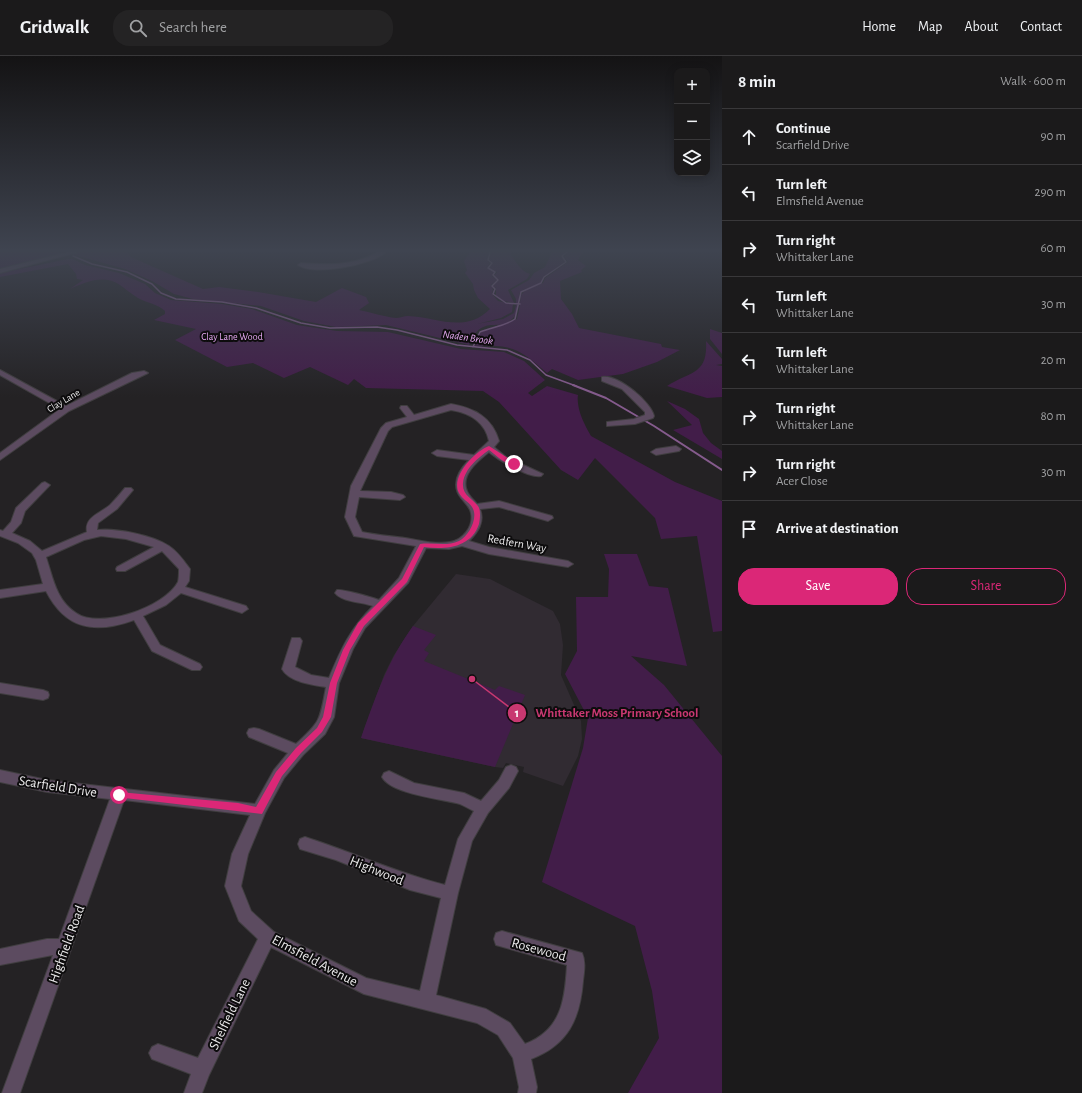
<!DOCTYPE html>
<meta charset="utf-8">
<style>
body{margin:0;font-family:"Alegreya Sans",sans-serif;background:#242324;color:#f1f3f6}
.controls{position:absolute;right:12px;top:12px;display:grid;overflow:hidden;border-radius:8px;box-shadow:0 2px 10px #0003}
.controls button{width:36px;height:36px;display:grid;place-items:center;padding:0;border:0;border-bottom:1px solid #39383a;background:#1b1a1b;color:#f1f3f6;font:20px sans-serif}
.stop{position:absolute;width:12px;height:12px;margin:-9px;border:3px solid #db2777;border-radius:50%;background:#fff}
.stop.end{background:#db2777;border-color:#fff;box-shadow:0 1px 4px #0008}
.list{margin:0;padding:0;list-style:none}
h2{display:flex;justify-content:space-between;align-items:center;height:52px;margin:0;padding:0 16px;font-size:17px}
h2 small{font-size:13px;font-weight:400;color:#a0a1a3}
.list li{display:grid;grid-template-columns:26px 1fr auto;gap:12px;align-items:center;box-sizing:border-box;height:56px;padding:0 16px;border-top:1px solid #39383a}
.list b{display:block;font-size:15px;white-space:nowrap}
.list p{margin:0;font-size:13px;white-space:nowrap;color:#a0a1a3}
.list em{font-size:13px;font-style:normal;color:#a0a1a3}
.actions{display:flex;gap:8px;padding:12px 16px}
.actions a{flex:1;padding:9px 0;border:1px solid #db2777;border-radius:16px;text-align:center;font-size:14px;color:#db2777}
.actions .main{background:#db2777;color:#fff}
.icon{flex:none;width:22px;height:22px;fill:none;stroke:currentColor;stroke-width:2;stroke-linecap:round;stroke-linejoin:round}
.map{position:relative;flex:none;width:722px;height:1037px;overflow:hidden}
header{display:flex;align-items:center;gap:24px;box-sizing:border-box;height:56px;padding:0 20px;background:#1b1a1b;border-bottom:1px solid #39383a}
header strong{font-size:19px}
nav{display:flex;gap:22px;margin-inline-start:auto;font-size:14px}
.search{width:280px;height:36px;background:#242324;display:flex;align-items:center;gap:10px;box-sizing:border-box;padding:0 14px;border-radius:16px;color:#a0a1a3;font-size:15px}
main{display:flex}
aside{flex:1;background:#1b1a1b}
.map>svg:first-child{display:block}
.built{fill:#312b32}
.green{fill:#421d49}
.lines{fill:none;stroke-linecap:round;stroke-linejoin:round}
.stream-far1{stroke:#855b8d;stroke-width:1.5}
.stream{stroke:#855b8d;stroke-width:2}
.minor-casing{stroke:#403e40;stroke-width:2}
.minor{fill:#5c4b60;fill-rule:evenodd}
.route{fill:#db2777}
.labels{text-anchor:middle;stroke-width:4;stroke-linejoin:round;paint-order:stroke}
.far-park-label{font-size:10px;fill:#e7a9f3;stroke:#0d0c0d}
.far-street-label{font-size:10px;fill:#ebeaeb;stroke:#0d0c0d}
.far-water-label{font-size:11px;font-style:italic;fill:#e6a9f2;stroke:#0d0c0d}
.street-label{font-size:12px;fill:#ebeaeb;stroke:#0d0c0d}
.near-street-label{font-size:14px;fill:#ebeaeb;stroke:#0d0c0d}
.leader{fill:none;stroke:#c83871;stroke-width:1.5}
.callout-dot{fill:#c83871;stroke:#0d0c0d;stroke-width:1.5}
.mark-label{font-size:12px;text-anchor:middle;font-weight:bold;fill:#fff}
.callout-label{font-size:13px;text-anchor:middle;font-weight:bold;fill:#c83871;stroke:#0d0c0d;stroke-width:4;stroke-linejoin:round;paint-order:stroke}
</style>
<header>
<strong>Gridwalk</strong>
<div class="search"><svg class="icon" aria-label="search" viewBox="0 0 24 24"><circle cx="10" cy="10" r="6"/><path d="M15 15l6 6"/></svg>Search here</div>
<nav><a>Home</a><a>Map</a><a>About</a><a>Contact</a></nav>
</header>
<main>
<div class="map">
<svg width="722" height="1037" viewBox="0 0 722 1037">
<rect width="100%" height="100%" fill="#242224"/>
<path class="built" d="M456,518L490,523L553,555L560,568L563,589L561,619L581,665L582,683L578,700L563,730L523,716L524,711L506,707L503,712L495,711L361,682L384,619L394,599L413,570Z"/>
<path class="green" d="M0,196H59L66,199L0,214Z
M77,196H127L131,201L203,233L219,231L258,236L316,246L342,232L366,241L369,247L359,254C371,256 384,261 396,262C400,262 404,260 408,260C437,261 465,278 490,253L478,242L474,234L473,228L465,217L467,214L464,205L470,196H489L487,204L490,207L487,212L494,216L492,220L497,224L491,229L493,233L492,238L498,245L513,248L512,256L501,262L477,268L503,263L514,257L516,249H518C517,253 516,260 512,263C498,277 482,257 469,289L386,269L336,271L304,265L261,250L193,243L174,238L152,225L125,213L71,198Z
M491,196H512L510,198C516,205 521,216 530,218L527,223L508,234L514,247L500,244L496,241V232L493,230L499,224L494,220L497,216L489,212L493,207L489,204Z
M552,196H566L561,200L566,205L543,221L541,227L523,234L519,238V248L516,247V243L511,234L529,224L534,217L545,211Z
M568,196H585L582,197L578,204L586,210L581,214L582,216L560,225L561,243L572,258L579,272L661,288L662,291L680,294L657,306L623,318L578,324L552,313L547,317C518,292 513,289 475,290C478,286 477,283 479,279C482,273 509,267 517,263C525,236 512,239 543,227L545,222L568,206L564,201Z
M68,203H73L85,209L119,217L145,228L155,237L171,244L222,248L252,253L297,269L337,275L388,276L461,293L504,296L524,305L545,324L528,337L532,340L547,330L578,339C576,352 584,368 591,380L675,426L722,445V575L713,576L697,480L661,483L655,462L595,402L578,424L561,414L499,346L483,335L366,332L354,323L348,329L310,311L284,322L253,307L227,311L175,284L196,273L154,264L165,258V255C158,248 147,247 138,242C131,238 126,233 120,229C104,218 86,226 70,233L83,224L77,223L76,218L68,208L0,221V217Z
M710,273L722,277V298L710,283Z
M706,285L722,303V308L716,309L722,310V341L707,342L667,330C690,315 708,319 706,285Z
M667,345L685,353L699,363L703,377L711,387L722,395V403L673,374L692,369Z
M604,498H637L649,530L668,532L687,610L631,600L664,629L722,700V1037H628L659,982L652,935L635,870L542,826L583,692L588,662L565,618L577,595L576,541H608L609,513Z
M413,570L436,579L424,594L429,597L424,605L495,634L499,630L525,639L495,711L361,682C375,642 388,604 413,570Z"/>
<g class="lines">
<path class="stream-far1" d="M490,196L488,204L492,207L488,212L495,216L493,219L498,224L492,230L495,233L493,238L506,247L520,248
M73,200L92,208L127,216L152,228L161,237L176,243L222,246L256,252L301,267L330,272L377,271L397,274L457,289L507,294L530,304L546,319L576,330
M473,291L480,276C492,271 505,270 515,263L521,236L541,227L544,221L566,206L562,200L567,196"/>
<path class="stream" d="M573,329L606,342L654,370L722,414"/>
<g class="minor-casing">
<path id="minor" d="M68,196H78L0,217V213Z
M378,196H386C372,209 313,220 298,209L301,207C329,209 353,210 378,196Z
M0,314L66,350L132,317L144,315L148,317L69,355L0,404V397L60,353L0,319Z
M602,321C618,318 651,346 654,360L653,362L635,368L607,370V366L634,363L645,359V356L622,333L602,325Z
M451,348C474,352 492,361 499,385L494,391L506,401L543,418L541,420C530,423 498,404 489,396C478,405 460,419 467,435C469,440 474,444 477,448L499,445L552,460L553,462L548,465L499,451L480,453C485,466 478,476 469,485L489,491L568,505L573,508L568,511L489,498L462,490L449,493L426,492L408,527L365,572L353,593L339,627L334,661L325,678L303,699L284,722L265,757L248,798L241,830L251,855L274,876L366,922L420,935L441,842L410,834L336,804L300,793L298,788L300,783L305,781C352,796 397,817 445,829L458,783L474,755C469,753 465,750 460,748C442,743 391,738 382,721L384,717L389,715L414,727L464,737L481,745L499,724L506,711L511,709L516,711L518,715L509,732L488,757L472,785L458,837L436,939L486,953L510,967L525,988C562,974 565,943 567,909L496,889L494,883L496,877L502,875L582,897C586,906 584,916 583,925C580,963 568,989 531,1003L537,1031L536,1037H518L519,1031L513,1002L498,979L477,967L364,938L271,891L209,1019L202,1037H184L191,1018L152,1003L149,997L152,991L158,988L198,1002L258,883L239,865L225,830L232,798L250,759L124,744L20,1037H2L53,899L0,909V893L47,883H59L110,743L47,736L0,726V714L47,724L255,748L274,714L288,697L249,681L247,677L249,673L254,672L259,673L296,688C321,665 320,664 326,631C313,629 289,626 282,613L292,582H300L302,585L295,611L311,619L329,622C341,593 350,573 373,550C362,546 342,546 335,537L337,534C343,533 371,541 379,544L399,522L416,490L354,480L345,461L351,430L381,372L386,367L407,361L400,352L401,350H407L414,359ZM451,354C470,357 485,366 489,385L474,399L437,394L432,397L437,400L469,404C458,415 451,429 461,442C465,447 470,451 471,457C474,470 463,484 450,486C435,489 419,484 405,482C390,480 376,479 362,476L355,461L359,441L400,444L405,441L403,439L391,436L360,435L388,375L392,371Z
M676,390L681,393L679,395L656,399L651,396L656,393Z
M45,426L50,429L25,455L21,467L12,477L30,485L42,495L87,476C84,461 101,457 110,449C115,444 120,438 125,432H131L133,434L117,453L98,467L97,474C116,472 153,479 169,490C178,496 184,505 190,513L189,525L185,531L246,550L248,553L242,557L181,537L166,549L143,560L160,589L200,608L202,611L200,614H192L152,595L134,564C95,578 66,574 46,535L0,542V534L43,528L36,504L32,497L18,487L0,480V474L3,475L11,466L16,452L42,427ZM101,480L126,483L154,491L117,511L116,513L117,515H125L162,495L179,513C179,517 179,522 178,526C165,551 100,574 76,557C56,544 53,522 46,501L84,484Z
M0,627L43,634L48,636L49,639L48,642L43,644L0,637Z"/>
</g>
<use href="#minor" class="minor"/>
</g>
<linearGradient id="sky" x2="0" y2="1"><stop stop-color="#141314"/><stop offset="0.57" stop-color="#3f4450"/><stop offset="1" stop-color="#3f4450" stop-opacity="0"/></linearGradient>
<rect width="722" height="341" fill="url(#sky)"/>
<path class="route" d="M489,390L517,408C508,412 496,399 489,394C478,402 465,412 463,427C462,439 472,442 478,450C481,454 480,463 479,468C471,492 445,494 424,491L407,526L364,570L350,594L337,627L331,661L322,676L301,697L282,720L262,758L116,741V737L119,736L238,747L256,751L276,716L296,692L317,672L323,661L330,627L343,594L358,567L402,523L420,488C433,486 446,491 459,485C469,480 479,461 472,451C469,446 462,443 459,437C450,421 475,395 489,390Z"/>
<g class="labels">
<g class="far-park-label">
<text x="232" y="284">Clay Lane Wood</text>
</g>
<g class="far-street-label">
<text transform="translate(63 344) rotate(-31)" y="4">Clay Lane</text>
</g>
<g class="far-water-label">
<text transform="translate(468 281) rotate(8)" y="4">Naden Brook</text>
</g>
<g class="street-label">
<text transform="translate(517 487) rotate(10)" y="4">Redfern Way</text>
</g>
<g class="near-street-label">
<text transform="translate(58 730) rotate(9)" y="5">Scarfield Drive</text>
<text transform="translate(377 814) rotate(22)" y="5">Highwood</text>
<text transform="translate(66 888) rotate(-70)" y="5">Highfield Road</text>
<text transform="translate(539 893) rotate(15)" y="5">Rosewood</text>
<text transform="translate(315 904) rotate(28)" y="5">Elmsfield Avenue</text>
<text transform="translate(229 958) rotate(-64)" y="5">Shelfield Lane</text>
</g>
</g>
<path class="leader" d="M472 623L517 657"/>
<g class="callout-dot">
<circle cx="472" cy="623" r="4"/>
<circle cx="517" cy="657" r="10"/>
</g>
<g class="mark-label">
<text x="517" y="661">1</text>
</g>
<g class="callout-label">
<text x="617" y="661">Whittaker Moss Primary School</text>
</g>
</svg>
<div class="controls">
<button>+</button>
<button>−</button>
<button><svg class="icon" aria-label="layers" viewBox="0 0 24 24"><path d="M12 4l9 5-9 5-9-5zM3 14l9 5 9-5"/></svg></button>
</div>
<div class="stop" style="left:119px;top:739px"></div>
<div class="stop end" style="left:514px;top:408px"></div>
</div>
<aside>
<h2>8 min<small>Walk · 600 m</small></h2>
<ul class="list">
<li><svg class="icon" aria-label="ahead" viewBox="0 0 24 24"><path d="M12 20V5M6 11l6-6 6 6"/></svg><div><b>Continue</b><p>Scarfield Drive</p></div><em>90 m</em></li>
<li><svg class="icon" aria-label="left" viewBox="0 0 24 24"><path d="M17 20v-9H6M10 6l-5 5 5 5"/></svg><div><b>Turn left</b><p>Elmsfield Avenue</p></div><em>290 m</em></li>
<li><svg class="icon" aria-label="right" viewBox="0 0 24 24"><path d="M7 20v-9h11M14 6l5 5-5 5"/></svg><div><b>Turn right</b><p>Whittaker Lane</p></div><em>60 m</em></li>
<li><svg class="icon" aria-label="left" viewBox="0 0 24 24"><path d="M17 20v-9H6M10 6l-5 5 5 5"/></svg><div><b>Turn left</b><p>Whittaker Lane</p></div><em>30 m</em></li>
<li><svg class="icon" aria-label="left" viewBox="0 0 24 24"><path d="M17 20v-9H6M10 6l-5 5 5 5"/></svg><div><b>Turn left</b><p>Whittaker Lane</p></div><em>20 m</em></li>
<li><svg class="icon" aria-label="right" viewBox="0 0 24 24"><path d="M7 20v-9h11M14 6l5 5-5 5"/></svg><div><b>Turn right</b><p>Whittaker Lane</p></div><em>80 m</em></li>
<li><svg class="icon" aria-label="right" viewBox="0 0 24 24"><path d="M7 20v-9h11M14 6l5 5-5 5"/></svg><div><b>Turn right</b><p>Acer Close</p></div><em>30 m</em></li>
<li><svg class="icon" aria-label="arrive" viewBox="0 0 24 24"><path d="M6 21V4h12l-3 4 3 4H6"/></svg><div><b>Arrive at destination</b></div></li>
</ul>
<div class="actions"><a class="main">Save</a><a>Share</a></div>
</aside>
</main>
